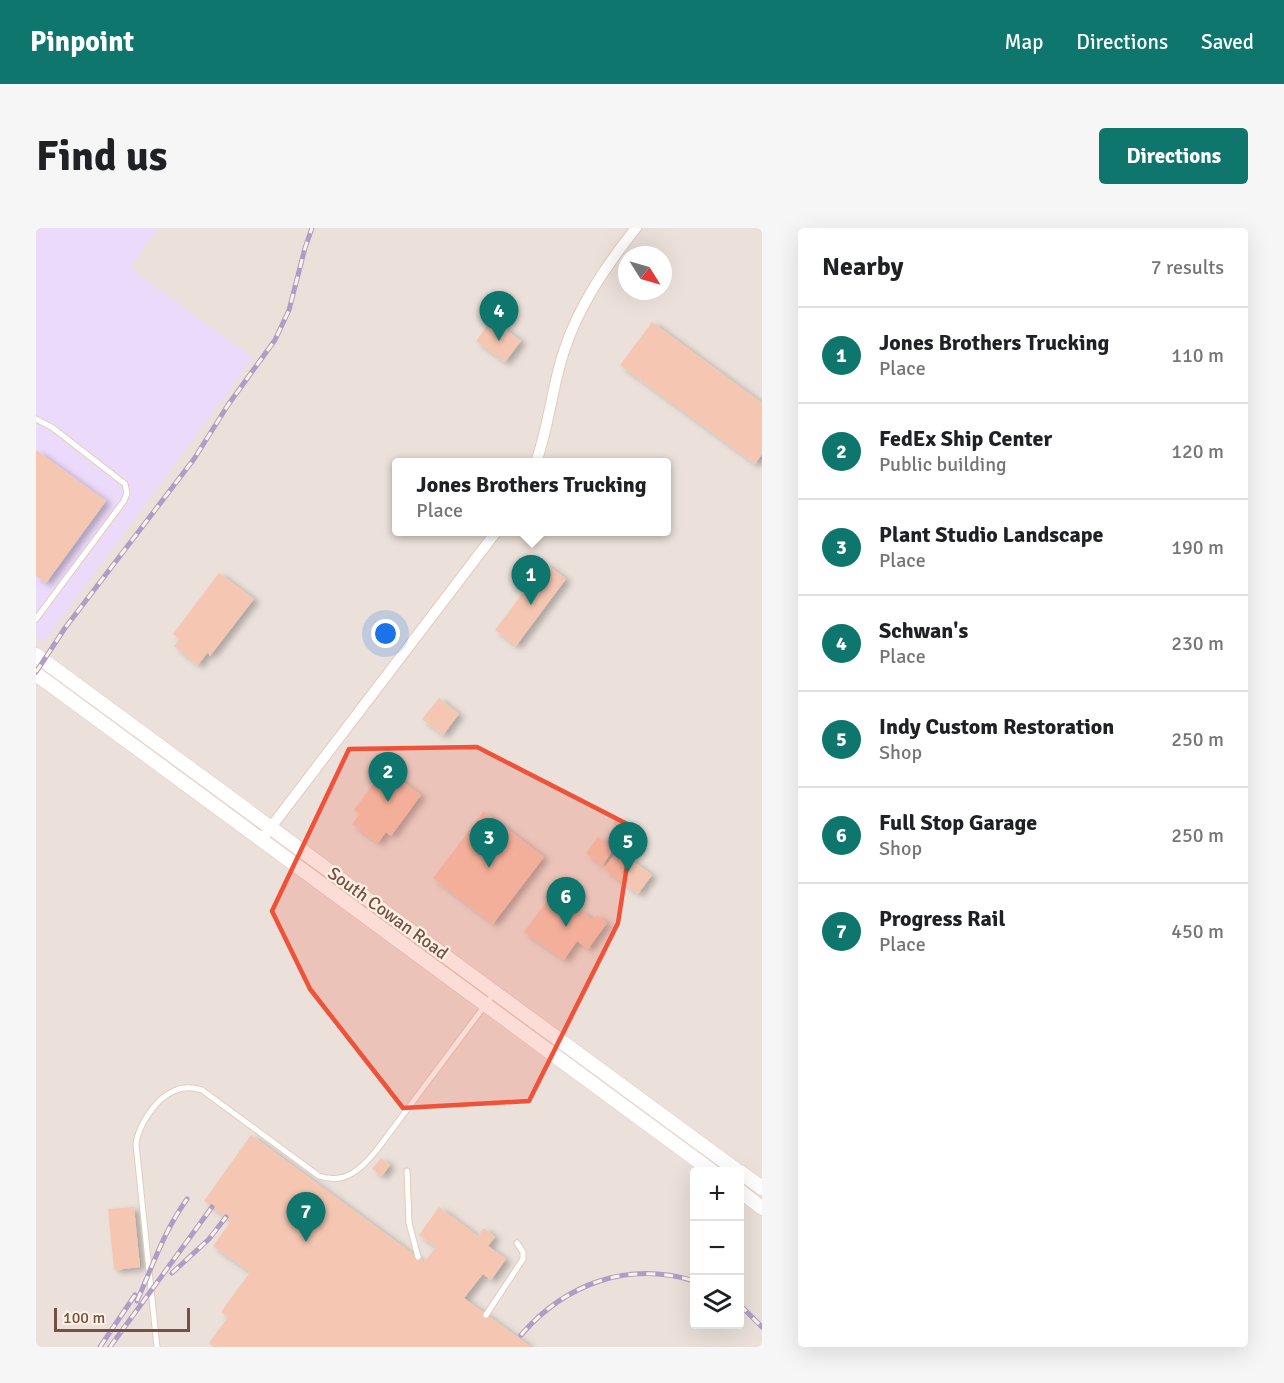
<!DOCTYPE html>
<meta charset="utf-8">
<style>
body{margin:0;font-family:Signika,sans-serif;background:#f6f6f6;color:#202124}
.controls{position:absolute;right:18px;bottom:18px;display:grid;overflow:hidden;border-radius:6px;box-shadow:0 6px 24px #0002}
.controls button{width:54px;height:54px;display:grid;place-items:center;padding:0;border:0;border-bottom:2px solid #e0e0e0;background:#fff;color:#202124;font:30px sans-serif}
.compass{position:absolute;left:582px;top:18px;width:54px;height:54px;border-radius:50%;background:#fff;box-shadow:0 6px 24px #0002;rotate:127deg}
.scale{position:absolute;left:18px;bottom:15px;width:136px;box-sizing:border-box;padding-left:6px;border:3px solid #745145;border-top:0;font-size:16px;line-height:21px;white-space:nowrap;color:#745145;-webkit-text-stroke:4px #fff2e5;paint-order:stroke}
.you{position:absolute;left:350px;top:406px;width:21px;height:21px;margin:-15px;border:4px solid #fff;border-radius:50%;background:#1a73e8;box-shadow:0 0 0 9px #1a73e833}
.badge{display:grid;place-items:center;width:39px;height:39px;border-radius:50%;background:#0f766e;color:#fff;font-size:20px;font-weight:700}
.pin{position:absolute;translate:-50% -50px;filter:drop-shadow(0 2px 3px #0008)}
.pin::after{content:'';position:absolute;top:32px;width:21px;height:18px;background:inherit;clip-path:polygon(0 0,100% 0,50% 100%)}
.popup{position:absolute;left:356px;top:230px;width:279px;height:78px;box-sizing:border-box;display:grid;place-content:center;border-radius:6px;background:#fff;filter:drop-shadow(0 2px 4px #0005);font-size:20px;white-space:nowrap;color:#757577}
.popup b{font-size:22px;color:#202124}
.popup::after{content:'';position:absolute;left:50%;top:100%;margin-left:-12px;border:12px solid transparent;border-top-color:#fff}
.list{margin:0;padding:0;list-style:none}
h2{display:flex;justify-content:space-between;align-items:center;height:78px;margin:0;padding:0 24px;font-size:26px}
h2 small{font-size:20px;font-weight:400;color:#757577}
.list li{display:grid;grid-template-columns:39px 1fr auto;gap:18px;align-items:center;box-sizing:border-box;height:96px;padding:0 24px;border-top:2px solid #e0e0e0}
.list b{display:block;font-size:22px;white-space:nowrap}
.list p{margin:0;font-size:20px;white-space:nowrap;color:#757577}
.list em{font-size:20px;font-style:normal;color:#757577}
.icon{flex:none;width:33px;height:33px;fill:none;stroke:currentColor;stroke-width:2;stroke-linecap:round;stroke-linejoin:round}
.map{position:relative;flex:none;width:726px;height:1119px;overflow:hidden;border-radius:6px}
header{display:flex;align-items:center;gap:36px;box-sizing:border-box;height:84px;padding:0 30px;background:#0f766e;color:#fff}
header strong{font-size:28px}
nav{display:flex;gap:33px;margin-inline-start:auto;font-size:21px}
.intro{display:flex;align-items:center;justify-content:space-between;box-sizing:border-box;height:144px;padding:0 36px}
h1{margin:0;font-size:42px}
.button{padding:15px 27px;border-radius:6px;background:#0f766e;color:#fff;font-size:21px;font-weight:700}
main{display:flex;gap:36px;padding:0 36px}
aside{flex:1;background:#fff;border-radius:6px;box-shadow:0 6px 24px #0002}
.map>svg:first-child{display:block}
.industrial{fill:#ebe0da;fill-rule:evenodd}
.education{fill:#ebdaf9}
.building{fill:#f5c7b3;filter:url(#shadow)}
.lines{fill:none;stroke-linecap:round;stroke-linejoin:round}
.service-casing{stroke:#e4cbbc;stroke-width:7}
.minor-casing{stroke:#e4cbbc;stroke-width:12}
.tertiary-casing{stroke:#e4cbbc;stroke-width:15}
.service{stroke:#fff;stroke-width:5}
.minor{stroke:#fff;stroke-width:10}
.tertiary{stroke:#fff;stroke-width:14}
.rail-casing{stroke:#af9dc6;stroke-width:5}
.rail{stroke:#fff2e5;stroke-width:3;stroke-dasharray:9;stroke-linecap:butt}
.marked{fill:#f05139;fill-opacity:0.2;stroke:#f05139;stroke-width:4.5;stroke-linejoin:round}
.labels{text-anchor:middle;stroke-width:4.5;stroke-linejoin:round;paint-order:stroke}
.street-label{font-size:18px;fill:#745145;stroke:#fff2e5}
</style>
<header>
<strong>Pinpoint</strong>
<nav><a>Map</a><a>Directions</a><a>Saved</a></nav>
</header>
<div class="intro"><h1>Find us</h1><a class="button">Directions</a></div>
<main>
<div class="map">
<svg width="726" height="1119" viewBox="0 0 726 1119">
<defs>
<filter id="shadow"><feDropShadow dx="5" dy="3" stdDeviation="3" flood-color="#0004"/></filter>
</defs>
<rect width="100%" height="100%" fill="#feeedd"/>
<path class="industrial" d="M0,0H726V1119H0V446L4,439L0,436ZM591,27H627V63H591ZM360,234H630V304H360ZM658,944H704V1096H658Z"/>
<path class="education" d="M0,0H122L94,40L217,130L8,414L0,407Z"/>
<path class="building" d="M456,91L485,113L469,134L440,113Z
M616,94L726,175V226L719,236L584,137Z
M0,222L70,273L10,355L0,348Z
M509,335L530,351L480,418L459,402Z
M183,345L218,371L174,428L172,424L162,437L138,418L144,411L137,406Z
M403,470L423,486L407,507L386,491Z
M349,540L385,567L355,608L350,604L342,615L316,596L324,586L318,582Z
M448,583L508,629L457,696L397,650Z
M580,590L601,603L597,609L577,596Z
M562,609L578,620L566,638L550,625Z
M582,622L616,647L602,666L568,641Z
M511,673L527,685L531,680L540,687L543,682L557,692L561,687L571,695L552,721L541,713L528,732L488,704Z
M215,907L388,1034L400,1019L383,1007L403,979L442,1008L448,1000L459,1009L452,1018L470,1031L455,1052L447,1046L428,1070L495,1119H178L173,1115L192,1089L185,1084L214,1044L177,1018L195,993L168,973Z
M345,930L354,937L346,948L336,941Z
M98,979L104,1039L78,1042L72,981Z"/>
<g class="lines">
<g class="service-casing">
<path id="service" d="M0,191L17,200L89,256L91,265L88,273L0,391
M371,943L373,995L382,1029
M450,1087L487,1031V1024L481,1015
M121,1119L100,916C102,898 120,870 138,863C146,859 156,859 166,862L283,948C309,957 325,941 340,923L459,764"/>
</g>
<g class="minor-casing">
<path id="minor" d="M500,234C513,198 516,159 528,123C543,77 570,38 600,0
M226,611L460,304"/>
</g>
<g class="tertiary-casing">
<path id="tertiary" d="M0,427L703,944
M0,446L677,944
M704,944L726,960
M704,963L726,980"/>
</g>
<use href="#service" class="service"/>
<use href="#minor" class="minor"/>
<use href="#tertiary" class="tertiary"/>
<g class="rail-casing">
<path id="rail" d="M0,444L29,400L158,231L192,177L239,112L253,82L269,20L276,0
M136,1045L173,1011L190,989
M101,1073C118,1035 127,1005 151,971
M704,1077L726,1099
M485,1107C530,1055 592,1033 658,1053
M64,1119L99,1067
M74,1119L176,979"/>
</g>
<use href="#rail" class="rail"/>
</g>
<path class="marked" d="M441,519L597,599L582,695L493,873L367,880L274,761L236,683L313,521Z"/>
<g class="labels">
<g class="street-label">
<text transform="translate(352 685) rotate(36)" y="6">South Cowan Road</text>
</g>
</g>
</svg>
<div class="controls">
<button>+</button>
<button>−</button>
<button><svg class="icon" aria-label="layers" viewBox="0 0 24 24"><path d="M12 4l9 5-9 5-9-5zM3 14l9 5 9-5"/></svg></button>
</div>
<svg class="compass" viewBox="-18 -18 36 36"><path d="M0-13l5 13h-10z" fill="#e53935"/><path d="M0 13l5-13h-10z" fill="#757577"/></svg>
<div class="scale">100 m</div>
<div class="you"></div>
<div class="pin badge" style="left:495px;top:377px">1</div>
<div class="popup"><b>Jones Brothers Trucking</b>Place</div>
<div class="pin badge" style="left:352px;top:574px">2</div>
<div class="pin badge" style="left:453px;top:640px">3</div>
<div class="pin badge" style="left:463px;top:113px">4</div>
<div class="pin badge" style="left:592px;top:644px">5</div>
<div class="pin badge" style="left:530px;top:699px">6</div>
<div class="pin badge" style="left:270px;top:1014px">7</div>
</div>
<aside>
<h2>Nearby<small>7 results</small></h2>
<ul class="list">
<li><span class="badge">1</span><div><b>Jones Brothers Trucking</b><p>Place</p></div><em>110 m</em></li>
<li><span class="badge">2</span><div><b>FedEx Ship Center</b><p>Public building</p></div><em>120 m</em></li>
<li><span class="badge">3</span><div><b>Plant Studio Landscape</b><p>Place</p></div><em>190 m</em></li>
<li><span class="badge">4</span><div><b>Schwan's</b><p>Place</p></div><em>230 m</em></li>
<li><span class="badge">5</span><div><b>Indy Custom Restoration</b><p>Shop</p></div><em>250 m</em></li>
<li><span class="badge">6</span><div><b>Full Stop Garage</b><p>Shop</p></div><em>250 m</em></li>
<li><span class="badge">7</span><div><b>Progress Rail</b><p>Place</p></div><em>450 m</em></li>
</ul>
</aside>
</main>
